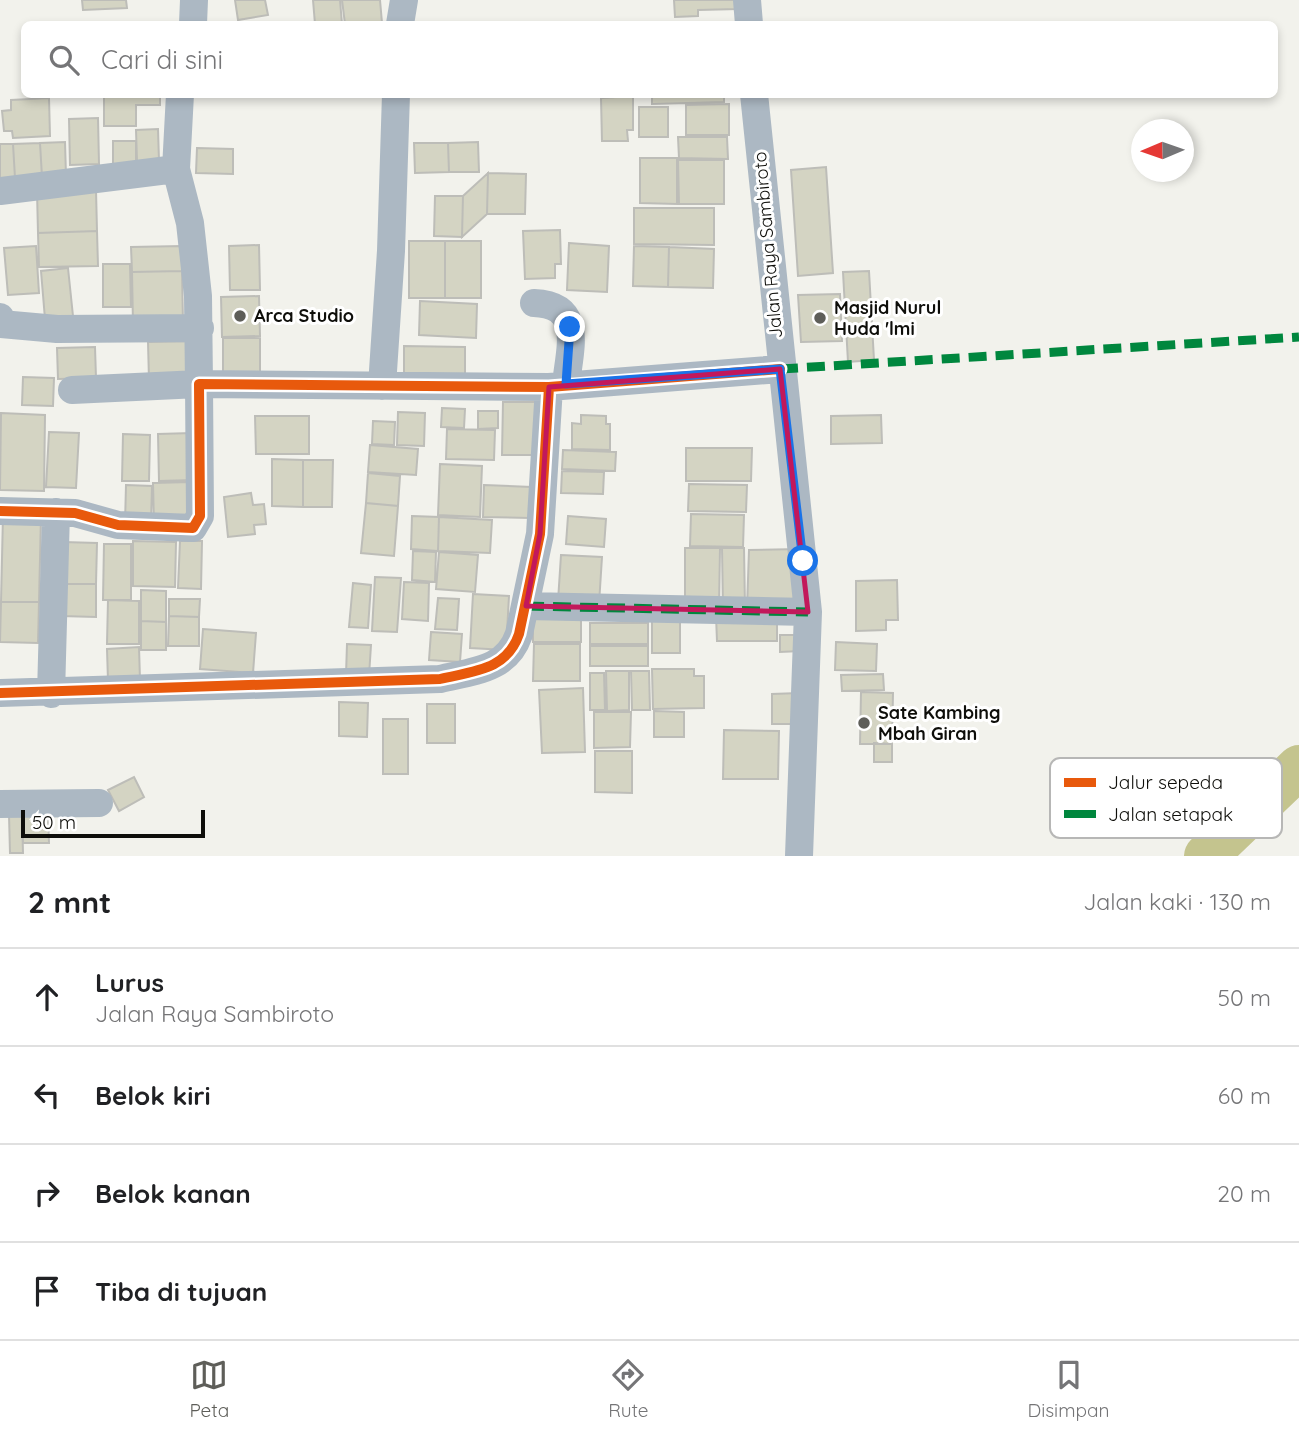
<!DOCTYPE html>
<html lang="id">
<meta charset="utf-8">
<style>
body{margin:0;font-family:Quicksand,sans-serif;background:#f6f6f6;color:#202124}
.compass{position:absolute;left:1131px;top:119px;width:63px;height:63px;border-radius:50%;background:#fff;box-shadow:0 4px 10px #0003;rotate:268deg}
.scale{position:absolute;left:21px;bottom:18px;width:184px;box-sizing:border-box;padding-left:7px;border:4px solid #0e0e0a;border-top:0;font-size:19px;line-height:24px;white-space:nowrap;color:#0e0e0a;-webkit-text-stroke:5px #fff;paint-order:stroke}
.stop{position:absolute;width:21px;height:21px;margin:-16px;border:5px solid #1a73e8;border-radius:50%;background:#fff}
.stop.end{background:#1a73e8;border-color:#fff;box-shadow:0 2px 7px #0008}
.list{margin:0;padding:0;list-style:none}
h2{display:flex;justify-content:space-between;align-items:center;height:91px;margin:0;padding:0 28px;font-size:30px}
h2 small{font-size:23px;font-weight:400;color:#757577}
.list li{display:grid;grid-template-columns:46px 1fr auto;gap:21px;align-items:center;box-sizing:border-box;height:98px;padding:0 28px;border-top:2px solid #e0e0e0}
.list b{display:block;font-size:26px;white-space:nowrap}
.list p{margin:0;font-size:23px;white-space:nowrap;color:#757577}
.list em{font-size:23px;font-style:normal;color:#757577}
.icon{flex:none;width:38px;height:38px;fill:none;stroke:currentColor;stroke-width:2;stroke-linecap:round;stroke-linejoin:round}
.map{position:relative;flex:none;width:1299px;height:856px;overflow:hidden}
.search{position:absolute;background:#fff;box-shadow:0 4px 10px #0003;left:21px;right:21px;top:21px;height:77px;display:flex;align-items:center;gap:18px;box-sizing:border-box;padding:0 24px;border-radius:10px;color:#757577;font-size:26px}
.sheet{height:483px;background:#fff}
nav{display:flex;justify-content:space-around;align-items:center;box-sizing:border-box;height:98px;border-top:2px solid #e0e0e0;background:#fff;font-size:19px;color:#757577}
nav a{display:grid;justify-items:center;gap:4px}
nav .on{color:#5e5e59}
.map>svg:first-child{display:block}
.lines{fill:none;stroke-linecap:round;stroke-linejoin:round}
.river{stroke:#c4c48e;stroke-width:44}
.building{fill:#d4d4c3;stroke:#bdbdb8;stroke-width:2}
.minor{stroke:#acb8c3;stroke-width:28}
.quiet{stroke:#00873e;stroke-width:9;stroke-dasharray:18 9;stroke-linecap:butt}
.cycleway-casing{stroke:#fff;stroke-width:15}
.cycleway{stroke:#e8590c;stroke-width:10}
.route{stroke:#1a73e8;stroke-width:9}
.marked{fill:none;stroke:#c2185b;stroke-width:5;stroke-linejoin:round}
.poi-dot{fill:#5e5e59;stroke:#fff;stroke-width:2.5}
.labels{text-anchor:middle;stroke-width:6;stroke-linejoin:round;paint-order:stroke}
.street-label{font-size:18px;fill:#0e0e0a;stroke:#fff}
.poi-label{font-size:18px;font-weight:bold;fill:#0e0e0a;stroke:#fff;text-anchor:start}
.key{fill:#fff;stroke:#b7b7b6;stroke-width:2}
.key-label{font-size:19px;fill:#0e0e0a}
</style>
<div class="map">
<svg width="1299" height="856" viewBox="0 0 1299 856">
<rect width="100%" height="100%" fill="#f2f2ec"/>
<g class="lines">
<path class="river" d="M1206,856L1299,767"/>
</g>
<path class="building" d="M82,0H126L127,8L83,10Z
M235,0H265L268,15L238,20Z
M313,0H340L342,24H315Z
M342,0H380L382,23L345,24Z
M674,0H738V9L698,10V16L675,17Z
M104,94H160V105H136V126H104Z
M652,94H724V102L652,104Z
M633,96V130H627L628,141H602L601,98Z
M49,98L50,136L13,138L12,131H4L2,111L11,110V100Z
M729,104V135H686V105Z
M639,107H668V137H639Z
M98,118L99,164L70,165L69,119Z
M158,129L159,161H137L136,130Z
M678,137H727L728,159L679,158Z
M113,141H136V166H113Z
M65,142L66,176L42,177L40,143Z
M478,142L479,172H449L448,143Z
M40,143L42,177L15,178L13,144Z
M414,143H448L449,172L415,173Z
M0,144H13L15,178H0Z
M197,148L233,149V174L196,173Z
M640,158H677V204L640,203Z
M678,160H724V204H679Z
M826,167L833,273L798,276L791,170Z
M488,173L526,174L525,214H487Z
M488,173L487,214L462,237L463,196Z
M96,190L97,231L38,233L37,191Z
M435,196H463L462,237L434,236Z
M634,208H714V245L634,244Z
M560,230L561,264H555V278L525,279L523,231Z
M97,231L98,266L39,267L38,233Z
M409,241H445V298H409Z
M445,241H481V298H445Z
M569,243L609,246L607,292L567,290Z
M259,245L260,290H230L229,246Z
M36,246L39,293L8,295L4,248Z
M182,246V271L132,272L131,247Z
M634,246L669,247L668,287L633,286Z
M669,247L714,249L713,288L668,287Z
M103,264H130L131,307H103Z
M68,268L73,316L45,319L41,271Z
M182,271L183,323L133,324L132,272Z
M869,271L874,360L848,362L843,272Z
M840,294L842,341L801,342L798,295Z
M259,296L260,336L222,337L221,297Z
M420,301L477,304L476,338L419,335Z
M223,338H260V380L223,379Z
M193,341L194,379L149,380L148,342Z
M404,346L465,347V384L404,383Z
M95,347L96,378L58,379L57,348Z
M23,377L54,378L53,406L22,405Z
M503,402H540L539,455H502Z
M442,408L465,409L464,428L441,427Z
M478,411H498V428L478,429Z
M398,412L425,413L424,446L397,445Z
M1,413L45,415L44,491L0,490Z
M581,415L606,416V424H610V450L572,449V423L581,424Z
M881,415L882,443L831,444V416Z
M255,416H309V454H256Z
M373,421L395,422L394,445L372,444Z
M447,429L495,430L494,460L446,459Z
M49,432L79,433L76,488L46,487Z
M192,433L193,480L159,481L158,434Z
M123,434L150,435L149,481H122Z
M370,445L418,449L416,475L368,472Z
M686,448H752L751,481H686Z
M563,450L616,452L615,471L562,469Z
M272,459L303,460V507L272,506Z
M303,460H333L332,507H303Z
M440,464L482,466L480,517L438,515Z
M562,471L604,472L603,494L561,493Z
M368,473L400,476L398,506L366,503Z
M191,482V525H154L153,483Z
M689,484L747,485L746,512L688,511Z
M126,485L152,486L151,524L125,523Z
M484,485L531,487L530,518L483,517Z
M251,493L253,505L264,504L266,524L254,525L255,534L228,537L224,497Z
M366,503L398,506L394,556L361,553Z
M691,514L744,515L743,547L690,546Z
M3,515L41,516L39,602H1Z
M412,516L439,517L438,551L411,549Z
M568,516L606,519L604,547L566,544Z
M439,517L492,520L490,553L438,551Z
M133,541L176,542L175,587L133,586Z
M180,541H202L201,589L178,588Z
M63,542L97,543L96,584H62Z
M104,544H131V600H103Z
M685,548H720L719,608H685Z
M722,548H744L745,608H723Z
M800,549L801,608L747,609L749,550Z
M413,551L436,552L435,582L412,580Z
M439,552L478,555L475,592L436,589Z
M561,555L602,557L599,604L558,601Z
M375,577L401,578L397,632L372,631Z
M897,580L898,620H886V630L856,631V581Z
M404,582L429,583L428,621L402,619Z
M353,583L371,585L368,628L349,627Z
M62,584H96V617L61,616Z
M141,590L166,591V622L141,621Z
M473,594L509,596L506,650L470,648Z
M438,598L459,599L457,630L435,629Z
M169,599H200L199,617L169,616Z
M108,600L139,601V644H107Z
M1,602H39L38,643L0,642Z
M533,610H581V642H533Z
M652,615H680V653H652Z
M777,615V641H717L716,616Z
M169,616L199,617V646H168Z
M141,621L166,622V650H141Z
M590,623H648V644H590Z
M203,629L256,633L253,673L200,669Z
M431,632L462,634L460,662L429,660Z
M780,635H801V651L780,652Z
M836,642L877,644L876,671L835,670Z
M347,644L371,645L369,676L346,675Z
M534,644H580V681H533Z
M590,646H648V666H590Z
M139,647L140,680L108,681L107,649Z
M652,669H694V676H704V708L653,709Z
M606,671H629V710L607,711Z
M631,671H649L650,710H632Z
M590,673H604L605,710H590Z
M883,674L884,690L842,691L841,675Z
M583,688L585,752L542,753L539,690Z
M861,692L893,693L892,744H860Z
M799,693V724H772V694Z
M339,702L368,703L367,737L339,736Z
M427,704H455V743H427Z
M654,711L684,712V737H654Z
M594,712H631L630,747L594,748Z
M383,719H408V774H383Z
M724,730L779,731L778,779H723Z
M874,743L892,744V762H874Z
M595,751H632V793L595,792Z
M134,777L144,797L119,811L108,790Z
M48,814L49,843H23L22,815Z
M9,815H22L23,853H10Z"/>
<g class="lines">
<path class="minor" d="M747,0L749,24
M193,24L194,0
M400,24L404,0
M754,94L808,612L799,856
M0,191L176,169
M534,303C584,305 570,347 566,384
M0,317L1,324L57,329L200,328
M382,386L391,251L396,94
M72,390L199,384L198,296L190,223L176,169L180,94
M0,511L75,513L118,525L193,528L200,516L199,384L549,387L780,369
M526,606L808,612
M0,693L440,679C474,671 507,670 519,634L540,534L549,387
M51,694L56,512
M0,804L99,803"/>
<path class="quiet" d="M780,369L1299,337
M526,606L808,612"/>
<g class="cycleway-casing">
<path id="cycleway" d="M0,511L75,513L118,525L193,528L200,516L199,384L549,387L780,369
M0,693L440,679C474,671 507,670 519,634L540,534L549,387"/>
</g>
<use href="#cycleway" class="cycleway"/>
</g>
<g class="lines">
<path class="route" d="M570,327L566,384L780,369L803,561"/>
</g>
<path class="marked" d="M780,369L808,612L526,606L540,534L549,387Z"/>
<g class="poi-dot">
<circle cx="240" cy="316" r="7"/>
<circle cx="820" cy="318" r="7"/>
<circle cx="864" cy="723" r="7"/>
</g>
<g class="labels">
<g class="street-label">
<text transform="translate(768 245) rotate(-95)" y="6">Jalan Raya Sambiroto</text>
</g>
<g class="poi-label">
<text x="834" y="314">Masjid Nurul<tspan x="834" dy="21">Huda 'lmi</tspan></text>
<text x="254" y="322">Arca Studio</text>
<text x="878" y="719">Sate Kambing<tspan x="878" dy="21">Mbah Giran</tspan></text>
</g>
</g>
<rect x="1050" y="758" width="232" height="80" rx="10" class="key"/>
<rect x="1064" y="778" width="32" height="9" fill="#e8590c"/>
<rect x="1064" y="810" width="32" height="8" fill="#00873e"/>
<g class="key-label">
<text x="1108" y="789">Jalur sepeda</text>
<text x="1108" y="821">Jalan setapak</text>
</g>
</svg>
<svg class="compass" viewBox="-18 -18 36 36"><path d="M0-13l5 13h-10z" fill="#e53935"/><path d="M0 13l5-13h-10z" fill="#757577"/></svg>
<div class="scale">50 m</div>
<div class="stop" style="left:803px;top:561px"></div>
<div class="stop end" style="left:570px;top:327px"></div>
<div class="search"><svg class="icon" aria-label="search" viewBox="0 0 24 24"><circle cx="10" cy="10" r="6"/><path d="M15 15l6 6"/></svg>Cari di sini</div>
</div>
<section class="sheet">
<h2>2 mnt<small>Jalan kaki · 130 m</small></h2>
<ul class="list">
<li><svg class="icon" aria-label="ahead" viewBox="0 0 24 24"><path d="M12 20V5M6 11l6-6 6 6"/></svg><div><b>Lurus</b><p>Jalan Raya Sambiroto</p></div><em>50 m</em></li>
<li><svg class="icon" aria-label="left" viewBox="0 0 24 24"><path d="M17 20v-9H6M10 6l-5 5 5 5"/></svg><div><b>Belok kiri</b></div><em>60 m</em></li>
<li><svg class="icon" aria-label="right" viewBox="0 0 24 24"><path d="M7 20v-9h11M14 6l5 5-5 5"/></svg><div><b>Belok kanan</b></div><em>20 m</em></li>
<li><svg class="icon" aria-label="arrive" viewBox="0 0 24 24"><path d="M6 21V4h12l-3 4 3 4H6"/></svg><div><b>Tiba di tujuan</b></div></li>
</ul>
</section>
<nav>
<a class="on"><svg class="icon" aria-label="map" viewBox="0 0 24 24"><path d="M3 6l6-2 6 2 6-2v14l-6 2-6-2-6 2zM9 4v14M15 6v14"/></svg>Peta</a>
<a><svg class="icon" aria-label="directions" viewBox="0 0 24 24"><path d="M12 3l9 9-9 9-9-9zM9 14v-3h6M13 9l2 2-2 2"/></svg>Rute</a>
<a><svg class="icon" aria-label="saved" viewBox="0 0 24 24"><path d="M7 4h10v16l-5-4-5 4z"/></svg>Disimpan</a>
</nav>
